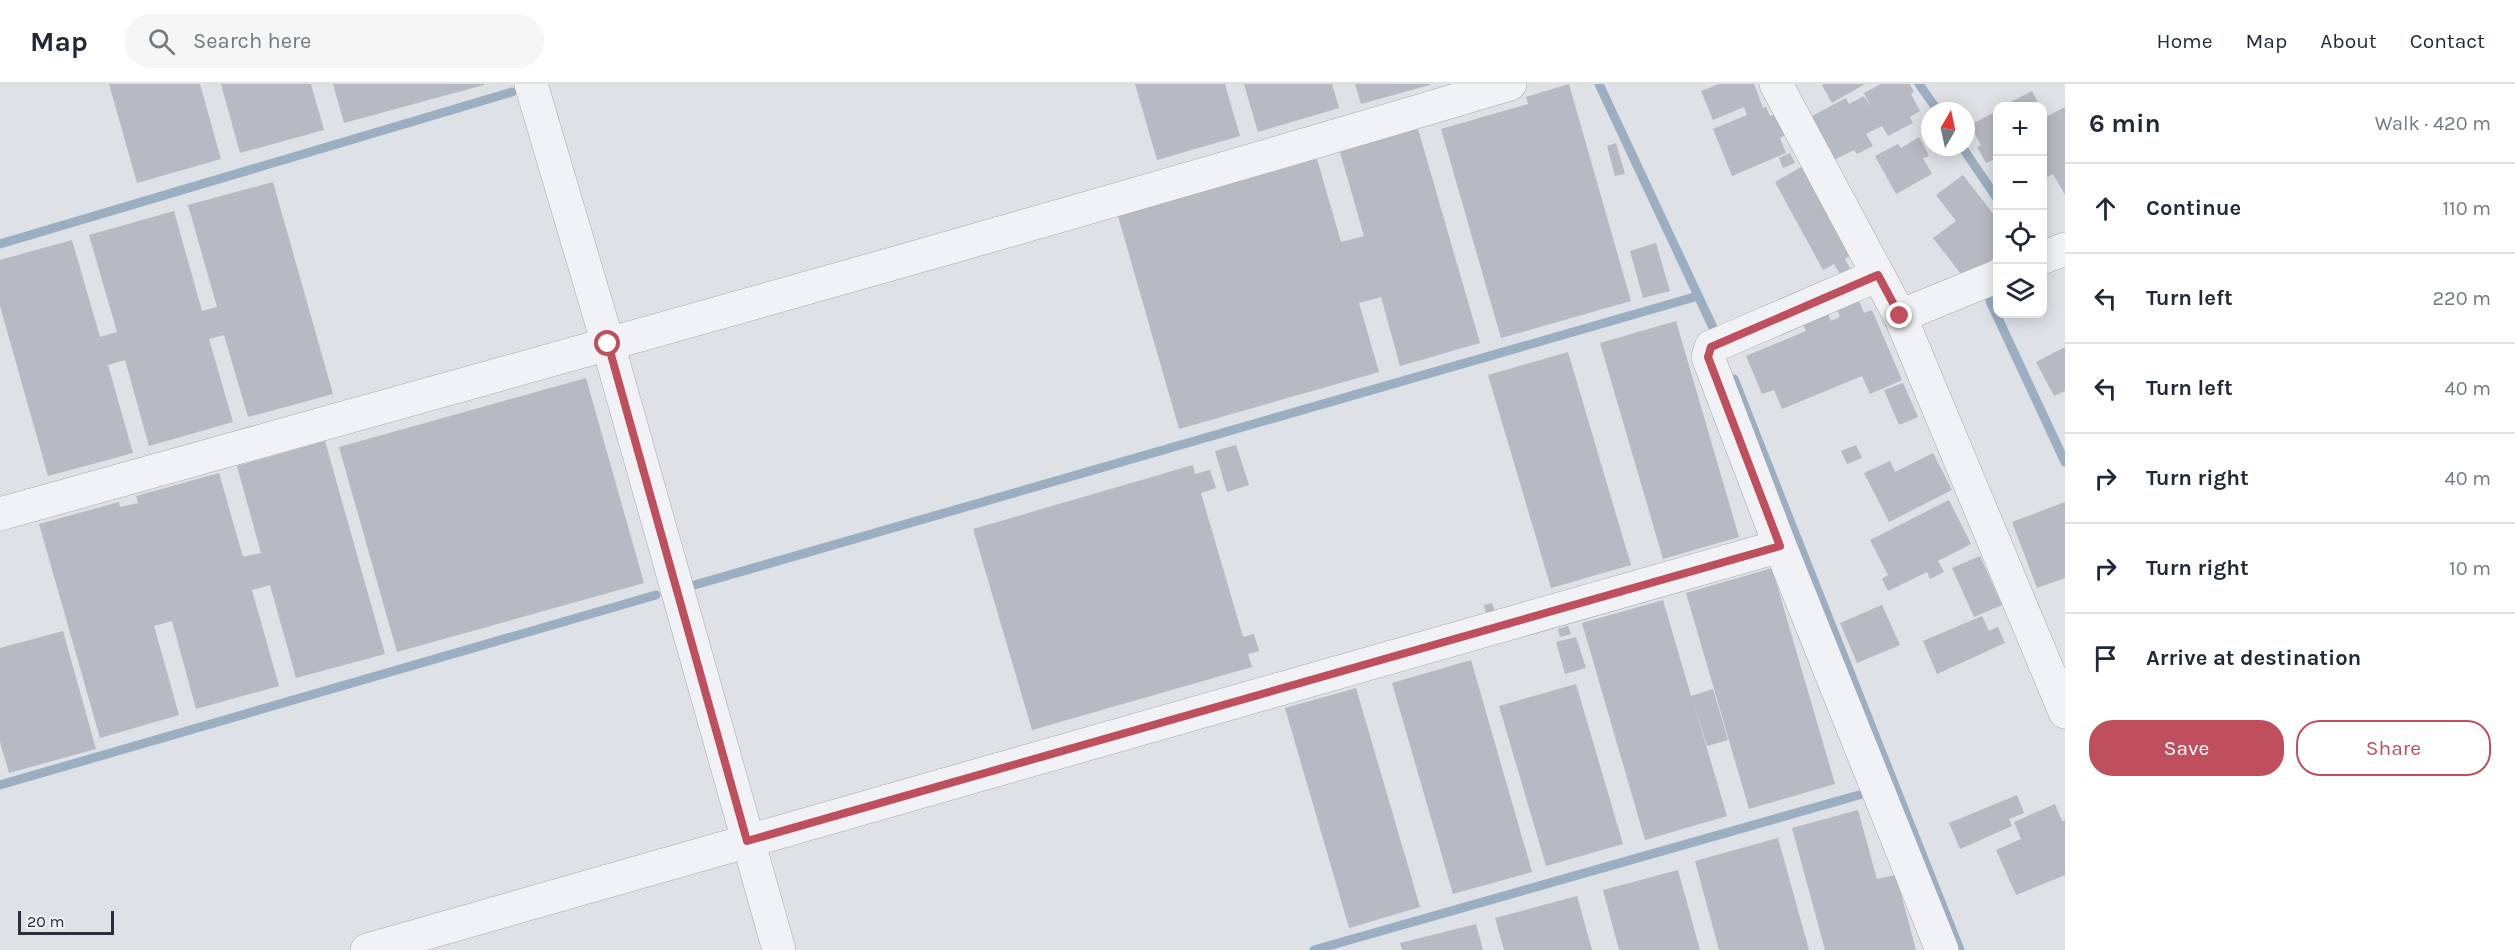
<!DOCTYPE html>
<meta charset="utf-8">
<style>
body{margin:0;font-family:Karla,sans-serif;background:#f6f6f7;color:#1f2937}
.controls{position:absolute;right:18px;top:18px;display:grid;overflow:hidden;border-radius:12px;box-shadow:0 3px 15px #0003}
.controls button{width:54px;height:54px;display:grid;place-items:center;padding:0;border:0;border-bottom:2px solid #e0e1e3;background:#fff;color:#1f2937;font:30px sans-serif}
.compass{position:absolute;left:1921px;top:18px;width:54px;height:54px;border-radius:50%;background:#fff;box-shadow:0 3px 15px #0003;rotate:9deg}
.scale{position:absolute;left:18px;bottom:15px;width:96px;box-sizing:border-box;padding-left:6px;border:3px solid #292f3b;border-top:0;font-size:16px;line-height:21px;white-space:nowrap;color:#292f3b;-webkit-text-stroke:4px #edf0f4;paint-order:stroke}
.stop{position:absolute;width:18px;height:18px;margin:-14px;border:4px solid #bf4f5c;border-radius:50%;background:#fff}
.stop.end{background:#bf4f5c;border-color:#fff;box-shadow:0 2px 6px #0008}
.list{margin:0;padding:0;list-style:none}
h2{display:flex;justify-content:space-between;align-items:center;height:78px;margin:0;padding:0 24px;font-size:26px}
h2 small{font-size:20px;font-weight:400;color:#747a83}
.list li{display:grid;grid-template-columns:39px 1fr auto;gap:18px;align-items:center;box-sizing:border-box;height:90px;padding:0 24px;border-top:2px solid #e0e1e3}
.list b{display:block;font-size:22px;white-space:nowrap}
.list em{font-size:20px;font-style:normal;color:#747a83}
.actions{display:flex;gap:12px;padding:18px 24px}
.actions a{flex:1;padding:14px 0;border:2px solid #bf4f5c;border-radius:24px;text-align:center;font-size:21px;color:#bf4f5c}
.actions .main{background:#bf4f5c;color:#fff}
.icon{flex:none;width:33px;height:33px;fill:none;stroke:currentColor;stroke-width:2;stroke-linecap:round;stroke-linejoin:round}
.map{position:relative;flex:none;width:2065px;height:866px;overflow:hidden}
header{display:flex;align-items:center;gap:36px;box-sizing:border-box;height:84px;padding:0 30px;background:#fff;border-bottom:2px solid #e0e1e3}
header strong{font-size:28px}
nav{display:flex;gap:33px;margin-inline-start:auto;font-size:21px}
.search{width:420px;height:54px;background:#f6f6f7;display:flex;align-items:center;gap:15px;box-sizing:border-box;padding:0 21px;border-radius:33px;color:#747a83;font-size:22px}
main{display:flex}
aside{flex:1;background:#fff}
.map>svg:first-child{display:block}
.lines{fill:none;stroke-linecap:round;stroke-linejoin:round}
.stream{stroke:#9caec2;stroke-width:9}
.building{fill:#b6bac2}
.street-casing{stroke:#a4a8af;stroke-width:34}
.street{stroke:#f0f2f5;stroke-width:33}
.route{stroke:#bf4f5c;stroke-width:8}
</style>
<header>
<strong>Map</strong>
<div class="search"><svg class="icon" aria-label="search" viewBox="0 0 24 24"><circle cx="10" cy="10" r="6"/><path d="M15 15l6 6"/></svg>Search here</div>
<nav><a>Home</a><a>Map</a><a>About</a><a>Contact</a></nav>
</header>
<main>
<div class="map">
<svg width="2065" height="866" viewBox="0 0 2065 866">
<rect width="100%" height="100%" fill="#dee1e6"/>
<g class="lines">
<path class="stream" d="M1599,0L1716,250
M1919,0L1938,27
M1962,63L1998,116
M0,160L512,8
M1990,217L2065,378
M1734,295L1960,866
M691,502L1698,212
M0,701L656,511
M1314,866L1859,711"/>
</g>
<path class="building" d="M109,0H200L221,75L137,99Z
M221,0H311L324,46L240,69Z
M333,0H484V1L344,39Z
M1135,0H1225L1240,52L1157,76Z
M1244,0H1332L1339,24L1258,48Z
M1355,0H1430V1L1361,20Z
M1569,0L1631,217L1501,254L1441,45L1528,20L1526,13Z
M1719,0H1754L1763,24L1766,23L1770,32L1777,30L1786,51L1780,54L1786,69L1732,92L1713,45L1747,31L1744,23L1713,36L1701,7Z
M1824,0H1865L1832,19L1822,1Z
M1881,0H1910L1914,8L1911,10L1920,27L1910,33L1913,39L1888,52L1882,42L1866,50L1873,62L1857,70L1854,66L1834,76L1810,33L1846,14L1849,20L1864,12L1871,23L1864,9Z
M2032,7L2040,22H2003Z
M2065,23V111L2053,90L2042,96V27L2046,33Z
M1993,29L1998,38V84L1993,76L1986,79L1977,63L1981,61L1970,41Z
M1418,45L1480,259L1400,282L1381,213L1359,219L1379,288L1179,345L1118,132L1317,75L1341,158L1364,152L1340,68Z
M1919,53L1929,72L1923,74L1932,90L1896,110L1875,72L1898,60L1901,64Z
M1616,59L1625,90L1615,92L1607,62Z
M1790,69L1795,79L1783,84L1779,74Z
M1803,82L1851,171L1845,175L1851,186L1841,192L1834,180L1823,186L1775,98Z
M1963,91L1998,136V171L1965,195L1933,154L1956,137L1936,111Z
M273,98L333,310L248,333L224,251L209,255L233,338L149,362L125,276L108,281L133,369L48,392L0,222V176L72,156L100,253L117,248L89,151L174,127L202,227L217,223L188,121Z
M1656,159L1670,207L1643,214L1630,167Z
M1858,214L1864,229L1872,226L1902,296L1870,310L1862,292L1782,325L1774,306L1762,310L1746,272L1806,247L1803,240L1828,229L1831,237L1840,233L1836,223Z
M1676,237L1739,453L1663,475L1600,259Z
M2065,263V307L2054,312L2036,278Z
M1568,268L1631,481L1551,504L1488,291Z
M586,294L644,499L397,568L339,363Z
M1903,299L1918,333L1899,341L1884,306Z
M325,357L385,570L296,594L270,501L252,506L279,602L196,625L172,537L154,542L179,631L100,654L39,440L119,418L120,423L138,419L136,412L219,389L243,473L261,469L237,382Z
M1236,361L1249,401L1227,408L1215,367Z
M1856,361L1862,374L1847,380L1841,367Z
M1933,369L1952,406L1889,438L1864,389L1890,377L1895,388Z
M1193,381L1195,390L1210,386L1216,404L1201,409L1243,553L1254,550L1259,567L1248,570L1252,583L1032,646L973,445Z
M1949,416L1971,460L1938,477L1944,488L1930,495L1927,488L1888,507L1882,495L1888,491L1870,456Z
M2065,418V494L2037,504L2012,438Z
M1980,472L2002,521L1974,533L1952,484Z
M1772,484L1835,700L1749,725L1686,509Z
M1663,516L1691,612L1713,605L1728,656L1707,662L1692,614L1727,732L1645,756L1582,539Z
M1492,519L1495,528L1486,531L1484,521Z
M1882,521L1900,561L1857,579L1840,539Z
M1982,532L1989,547L1998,543L2005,559L1937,590L1923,557Z
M1568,542L1571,550L1560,553L1558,545Z
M63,547L96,665L9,689L0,658V564Z
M1576,553L1586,584L1565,590L1556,558Z
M1471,576L1532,788L1453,810L1392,599Z
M1576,600L1623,760L1546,782L1499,622Z
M1356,604L1420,823L1349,844L1285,624Z
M2017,711L2024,729L2009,735L2012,742L1960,765L1949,739Z
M2055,720L2062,737L2065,736V791L2016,811L1996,766L2021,755L2014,738Z
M1858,726L1877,795L1896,791L1916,866H1825L1792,744Z
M1778,754L1809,866H1719L1695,777Z
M1678,786L1700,866H1619L1603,806Z
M1577,812L1592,866H1504L1495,834Z
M1476,840L1483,866H1402L1400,859Z"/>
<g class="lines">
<g class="street-casing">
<path id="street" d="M531,0L608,260L779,866
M1776,0L1900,232L2065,628
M2042,174L2065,165
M1878,191L1711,263L1708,273L1780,462L1942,866
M1900,232L1998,192
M0,430C504,289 1009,150 1510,0
M367,866L1780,462"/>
</g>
<use href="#street" class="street"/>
</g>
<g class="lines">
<path class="route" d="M608,260L747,757L1780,462L1708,273L1711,263L1878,191L1900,232"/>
</g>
</svg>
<div class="controls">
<button>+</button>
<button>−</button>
<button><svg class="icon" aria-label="locate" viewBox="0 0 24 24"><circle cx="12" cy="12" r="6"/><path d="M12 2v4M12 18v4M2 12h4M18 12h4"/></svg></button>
<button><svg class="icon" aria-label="layers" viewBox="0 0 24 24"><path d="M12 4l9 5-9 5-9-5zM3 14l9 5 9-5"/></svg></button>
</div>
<svg class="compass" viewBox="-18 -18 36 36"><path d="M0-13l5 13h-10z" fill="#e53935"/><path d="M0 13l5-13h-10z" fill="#747a83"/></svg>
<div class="scale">20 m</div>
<div class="stop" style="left:608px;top:260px"></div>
<div class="stop end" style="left:1900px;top:232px"></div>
</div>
<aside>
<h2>6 min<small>Walk · 420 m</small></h2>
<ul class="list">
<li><svg class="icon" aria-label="ahead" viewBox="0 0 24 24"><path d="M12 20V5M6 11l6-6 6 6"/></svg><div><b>Continue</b></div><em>110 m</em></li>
<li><svg class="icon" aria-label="left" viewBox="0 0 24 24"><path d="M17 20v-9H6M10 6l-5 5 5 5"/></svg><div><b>Turn left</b></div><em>220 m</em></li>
<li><svg class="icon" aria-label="left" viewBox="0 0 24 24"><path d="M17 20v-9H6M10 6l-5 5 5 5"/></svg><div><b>Turn left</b></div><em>40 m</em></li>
<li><svg class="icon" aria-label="right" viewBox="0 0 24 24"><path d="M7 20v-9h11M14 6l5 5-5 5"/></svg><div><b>Turn right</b></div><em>40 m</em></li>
<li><svg class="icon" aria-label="right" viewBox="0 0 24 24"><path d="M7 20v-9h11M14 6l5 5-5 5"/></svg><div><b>Turn right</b></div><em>10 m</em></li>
<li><svg class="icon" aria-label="arrive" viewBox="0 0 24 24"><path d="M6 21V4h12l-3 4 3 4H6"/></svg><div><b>Arrive at destination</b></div></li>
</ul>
<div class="actions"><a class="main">Save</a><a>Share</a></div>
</aside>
</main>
